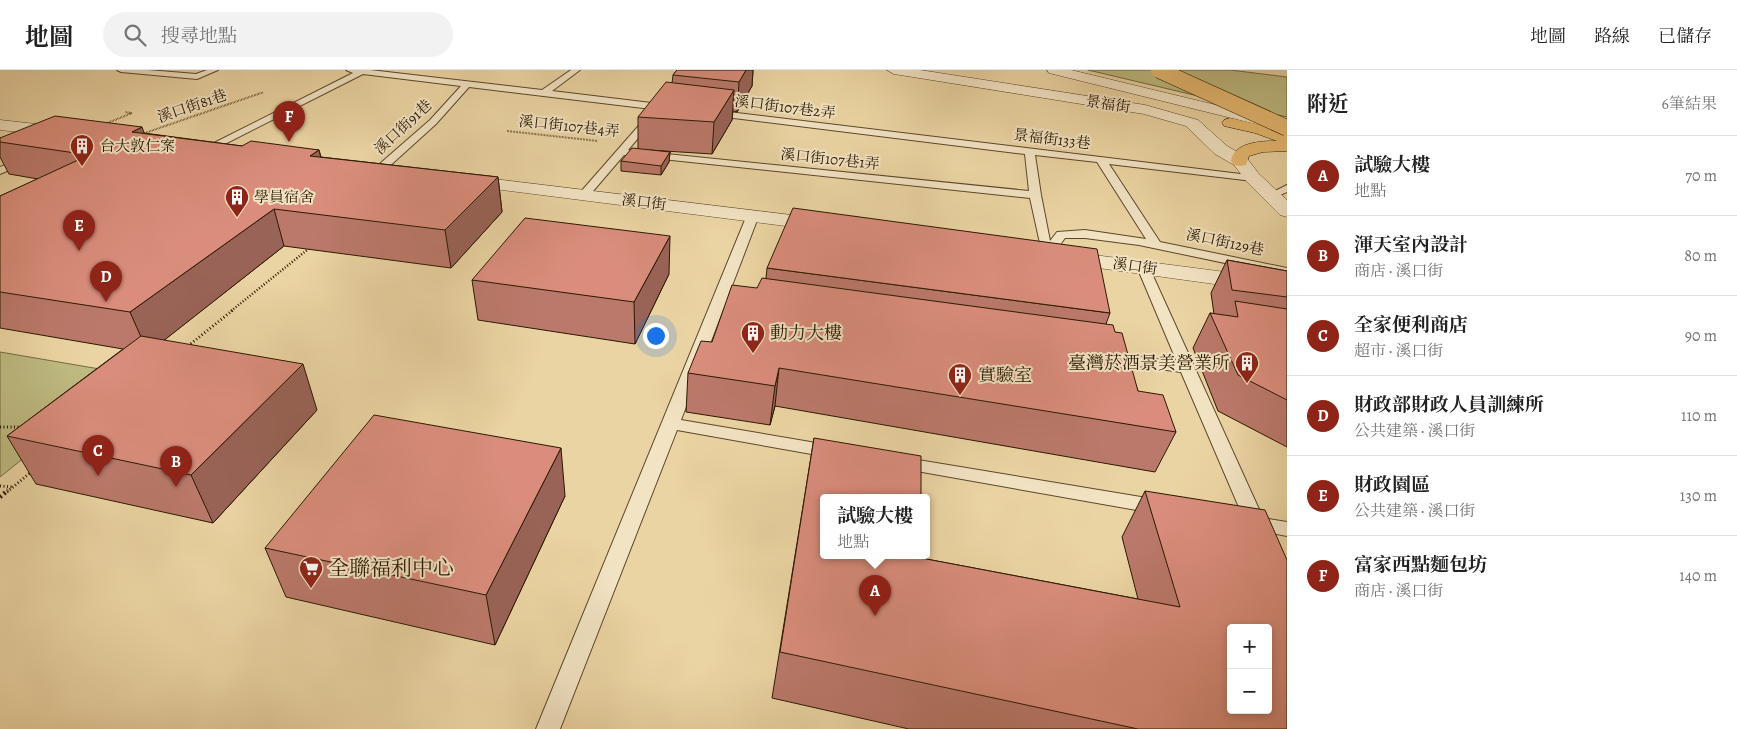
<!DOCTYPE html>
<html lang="zh-TW">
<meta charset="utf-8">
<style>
body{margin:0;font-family:Alegreya,"Noto Serif TC",serif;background:#f2f2f2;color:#222}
.controls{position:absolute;right:15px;bottom:15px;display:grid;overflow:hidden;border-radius:5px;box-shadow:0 2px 8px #0003}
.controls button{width:45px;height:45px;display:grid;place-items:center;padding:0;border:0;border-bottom:1px solid #e0e0e0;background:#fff;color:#222;font:25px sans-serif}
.you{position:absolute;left:655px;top:265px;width:18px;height:18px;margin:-12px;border:4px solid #fff;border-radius:50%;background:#1a73e8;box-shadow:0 0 0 8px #1a73e833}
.badge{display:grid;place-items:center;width:32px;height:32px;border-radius:50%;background:#8f2418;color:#fff;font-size:16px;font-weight:700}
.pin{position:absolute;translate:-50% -41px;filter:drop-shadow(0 1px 2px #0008)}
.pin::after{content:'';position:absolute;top:26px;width:18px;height:15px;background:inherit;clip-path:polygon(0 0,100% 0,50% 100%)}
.popup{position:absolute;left:820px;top:424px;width:110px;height:65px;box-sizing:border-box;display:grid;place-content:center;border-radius:5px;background:#fff;filter:drop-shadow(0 1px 4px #0005);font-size:16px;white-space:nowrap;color:#767676}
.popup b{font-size:19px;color:#222}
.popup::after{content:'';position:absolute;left:50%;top:100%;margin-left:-10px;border:10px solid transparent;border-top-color:#fff}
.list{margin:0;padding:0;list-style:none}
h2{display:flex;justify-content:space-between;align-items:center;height:65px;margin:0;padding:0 20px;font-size:21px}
h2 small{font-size:16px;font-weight:400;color:#767676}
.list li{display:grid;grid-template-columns:32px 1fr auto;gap:15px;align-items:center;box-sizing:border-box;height:80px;padding:0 20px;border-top:1px solid #e0e0e0}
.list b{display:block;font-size:19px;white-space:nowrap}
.list p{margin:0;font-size:16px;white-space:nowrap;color:#767676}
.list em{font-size:16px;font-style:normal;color:#767676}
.icon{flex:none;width:28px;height:28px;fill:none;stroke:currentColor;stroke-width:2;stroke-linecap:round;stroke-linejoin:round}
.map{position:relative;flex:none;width:1287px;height:659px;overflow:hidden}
header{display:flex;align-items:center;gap:30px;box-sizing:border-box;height:70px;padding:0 25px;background:#fff;border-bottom:1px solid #e0e0e0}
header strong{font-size:24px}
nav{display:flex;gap:28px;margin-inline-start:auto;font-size:18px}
.search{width:350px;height:45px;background:#f2f2f2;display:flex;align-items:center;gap:12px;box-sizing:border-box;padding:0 18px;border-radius:28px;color:#767676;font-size:19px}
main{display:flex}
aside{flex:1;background:#fff}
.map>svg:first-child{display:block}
.green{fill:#bebb81;stroke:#746a41}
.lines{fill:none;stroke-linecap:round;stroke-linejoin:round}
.service-casing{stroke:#5b472a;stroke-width:2}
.minor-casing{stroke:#5b472a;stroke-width:1}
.tertiary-casing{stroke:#5b472a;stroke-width:1}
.trunk-casing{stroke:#2b1801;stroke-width:1}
.path-far3{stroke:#2b1801;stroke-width:2;stroke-dasharray:0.5 1;stroke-linecap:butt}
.path-far2{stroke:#2b1801;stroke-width:2.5;stroke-dasharray:1 2;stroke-linecap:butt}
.path-far1{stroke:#2b1801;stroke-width:3;stroke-dasharray:1 2.5;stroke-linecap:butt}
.path{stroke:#2b1801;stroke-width:4.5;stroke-dasharray:2 3;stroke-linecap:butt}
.service{fill:#f2e3c3;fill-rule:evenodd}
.minor{fill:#f2e3c3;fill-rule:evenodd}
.tertiary{fill:#f2e3c3;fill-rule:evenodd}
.trunk{fill:#e6ba72;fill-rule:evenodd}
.trunk-bridge-casing{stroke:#2b1801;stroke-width:17;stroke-linecap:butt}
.trunk-bridge{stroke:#e6ba72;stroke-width:16}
.wall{fill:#bb796b;stroke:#2b1801}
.shaded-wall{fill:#996357;stroke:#2b1801}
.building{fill:#da8d7c;stroke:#2b1801;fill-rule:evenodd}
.labels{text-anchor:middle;stroke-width:4;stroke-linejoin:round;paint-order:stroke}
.far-street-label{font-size:15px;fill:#2b1801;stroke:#f2e3c3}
.far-poi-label{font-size:15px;fill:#2b1801;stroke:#f2e3c3;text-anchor:start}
.poi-label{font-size:18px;fill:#2b1801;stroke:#f2e3c3;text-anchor:start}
.near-poi-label{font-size:21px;fill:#2b1801;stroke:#f2e3c3;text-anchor:start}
</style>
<header>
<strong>地圖</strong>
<div class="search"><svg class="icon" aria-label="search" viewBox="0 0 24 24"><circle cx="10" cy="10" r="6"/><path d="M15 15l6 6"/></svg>搜尋地點</div>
<nav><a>地圖</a><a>路線</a><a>已儲存</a></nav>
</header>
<main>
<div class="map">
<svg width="1287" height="659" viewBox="0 0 1287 659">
<rect width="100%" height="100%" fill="#ebd4a3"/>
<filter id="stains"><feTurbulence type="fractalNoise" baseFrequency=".004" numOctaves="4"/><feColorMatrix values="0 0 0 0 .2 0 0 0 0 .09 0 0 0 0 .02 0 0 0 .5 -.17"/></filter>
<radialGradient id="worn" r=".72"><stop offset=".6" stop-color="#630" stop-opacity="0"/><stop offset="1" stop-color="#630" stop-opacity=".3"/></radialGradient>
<path class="green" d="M1088,0H1230L1287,7V47Z
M0,282L129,304L0,407Z"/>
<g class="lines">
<g class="service-casing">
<path id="service" d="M117,0H148L196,4L207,0H218L197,9L121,2Z
M346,0H370L542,20L571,0H580L552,21L668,35L673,38L668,41L469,17L436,54L383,102H375L374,100L375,98L430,50L461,16L363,4L211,81L207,82L202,79L353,3Z
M712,40L1257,106L1258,108L1257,110L1253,111L1109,94L1160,172L1287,198V206L1139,175L1085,168H1065L1051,187H1043L1030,128L624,85L588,127H580L578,125L649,44L652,43L657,46L628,80L1029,121L1025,84L709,45L707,43ZM1035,85L1097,92L1146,169L1085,160L1057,162L1050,171L1041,125Z
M24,87L29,90L28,92L0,104V97Z
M1287,115V122L1271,129L1265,126Z
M753,141L759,145L727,229L753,234L755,237L748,241L724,237L681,350L834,376L840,378L843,382L840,386L834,388L677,360L560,659H536L747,145Z
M1143,193L1149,197L1263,448L1287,452V466L1245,458L1242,453L1244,449L1181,302L1109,292L1104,290L1101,287L1104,284L1109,282L1177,292L1137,197Z
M900,387L1159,430L1166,432L1168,437L1166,442L1159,444L894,397L891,393L894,389Z"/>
</g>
<g class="minor-casing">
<path id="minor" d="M1047,0H1071L1282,51L1284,54L1282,57L1276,59L1049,3Z
M0,50L63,57L69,59L71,62L69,65L63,67L0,60Z
M461,105L825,149L832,151L835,155L832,159L825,161L455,114L452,110L455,106Z
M1063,181L1287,210V224L1055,192L1052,187L1055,182Z"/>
</g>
<g class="tertiary-casing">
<path id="tertiary" d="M887,0H920L1145,35L1198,50L1227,76L1246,87L1259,104L1287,130V147L1280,145L1247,112L1234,95L1215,84L1186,56L1144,44L894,4Z"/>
</g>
<g class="trunk-casing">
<path id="trunk" d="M1230,48L1265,56L1287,63V81L1263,82L1249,86L1246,95L1240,96L1234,95L1231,91C1234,72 1261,71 1277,71L1255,63L1224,56L1222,53L1224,50Z"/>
</g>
<path class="path-far3" d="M105,54L132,43L125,42
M507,61L598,71
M142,64L264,22"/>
<path class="path-far2" d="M231,241L312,176"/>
<path class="path-far1" d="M188,276L233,240
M0,357H23
M0,416L12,417
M7,422L31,402"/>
<path class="path" d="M0,427L8,420"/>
<use href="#service" class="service"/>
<use href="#minor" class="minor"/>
<use href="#tertiary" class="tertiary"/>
<use href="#trunk" class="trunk"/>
<g class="trunk-bridge-casing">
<path id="trunk-bridge" d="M1159,0L1287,58"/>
</g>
<use href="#trunk-bridge" class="trunk-bridge"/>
</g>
<path class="wall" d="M677,0H753L752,16L737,42L733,41L732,50L712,84L649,80L670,82L669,92L661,105L621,101V91L638,79V47L672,13L673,5Z
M144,63L242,76L319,80L321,87L498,107L502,142L451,198L284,176L164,270L317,340L213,453L36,414L7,366L123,279L0,258V126L38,109L9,104L0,87V68Z
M1227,190L1287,201V377L1218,341L1193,278L1210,243L1214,244L1211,223Z
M767,198L1110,243L1106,254L1115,262L1138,321L1176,362L1155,402L775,336L770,355L686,342L688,303L712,272L766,208Z
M669,204L635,274L478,250L472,210Z
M814,368L921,488L1138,529L1122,467L1145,421L1287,659H909L772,628Z
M565,426L495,575L286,527L265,478Z"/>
<path class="shaded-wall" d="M746,0H753L752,16L737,42L739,12Z
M734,20L732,50L712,84L714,52Z
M142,57L154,90L132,62Z
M319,80L327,114L310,86Z
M670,82L669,92L661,105V96Z
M498,107L502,142L451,198L445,160Z
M274,139L284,176L148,283L130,242Z
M670,166L669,204L635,274L634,232Z
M303,294L317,340L213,453L191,405Z
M779,298L775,336L770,355L775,316Z
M561,378L565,426L495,575L486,525Z"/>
<path class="building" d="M677,0H746L739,12L673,5Z
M666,12L734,20L714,52L638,47Z
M55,46L142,57L132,62L242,76L251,71L319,80L310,86L498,107L445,160L274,139L130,242L0,222V126L89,85L0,72V68Z
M632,78L670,82L661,96L621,91Z
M793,138L1097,179L1110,243L767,198Z
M525,148L670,166L634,232L472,210Z
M1227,190L1287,201V227L1232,220Z
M762,208L1113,255L1115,262L1122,263L1138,321L1163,325L1176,362L779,298L775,316L688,303L701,271L712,272L732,215L757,218Z
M1235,231L1287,239V330L1238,305L1210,243L1238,247Z
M141,266L303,294L191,405L7,366Z
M374,345L561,378L486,525L265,478Z
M814,368L921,386V427H824V485H921V488L1180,537L1145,421L1265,440L1287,490V659H1138L780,582ZM1231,558H1268V640H1231Z"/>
<defs>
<g id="building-pin" transform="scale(1.25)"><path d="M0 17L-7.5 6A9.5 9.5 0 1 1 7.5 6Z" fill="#8f2418" stroke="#f2e3c3"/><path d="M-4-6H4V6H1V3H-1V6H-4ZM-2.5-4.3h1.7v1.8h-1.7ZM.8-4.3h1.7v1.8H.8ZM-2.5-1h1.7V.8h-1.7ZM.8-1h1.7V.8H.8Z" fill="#fff"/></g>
<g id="supermarket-pin" transform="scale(1.25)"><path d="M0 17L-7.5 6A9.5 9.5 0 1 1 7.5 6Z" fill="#8f2418" stroke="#f2e3c3"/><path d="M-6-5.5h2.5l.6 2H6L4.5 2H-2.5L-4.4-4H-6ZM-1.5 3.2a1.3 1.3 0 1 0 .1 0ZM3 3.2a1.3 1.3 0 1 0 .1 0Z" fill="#fff"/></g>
</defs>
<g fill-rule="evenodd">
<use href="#building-pin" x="82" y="76"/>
<use href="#building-pin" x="237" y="127"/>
<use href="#building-pin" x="753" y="263"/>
<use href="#building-pin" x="1247" y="293"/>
<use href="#building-pin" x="960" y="305"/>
<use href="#supermarket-pin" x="311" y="498"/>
</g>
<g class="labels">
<g class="far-street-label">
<text transform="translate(1108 34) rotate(9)" y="5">景福街</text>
<text transform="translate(192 36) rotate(-19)" y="5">溪口街81巷</text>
<text transform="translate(785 37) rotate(7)" y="5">溪口街107巷2弄</text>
<text transform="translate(569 56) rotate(6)" y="5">溪口街107巷4弄</text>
<text transform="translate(403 57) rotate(-43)" y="5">溪口街91巷</text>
<text transform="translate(1052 69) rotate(7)" y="5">景福街133巷</text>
<text transform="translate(830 89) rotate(6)" y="5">溪口街107巷1弄</text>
<text transform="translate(644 132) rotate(7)" y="5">溪口街</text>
<text transform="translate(1225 172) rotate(12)" y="5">溪口街129巷</text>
<text transform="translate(1135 196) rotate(8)" y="5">溪口街</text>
</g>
<g class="far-poi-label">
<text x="100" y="81">台大敦仁案</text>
<text x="254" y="132">學員宿舍</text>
</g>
<g class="poi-label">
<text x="770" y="269">動力大樓</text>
<text x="1230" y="299" text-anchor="end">臺灣菸酒景美營業所</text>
<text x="978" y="311">實驗室</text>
</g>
<g class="near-poi-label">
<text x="328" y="505">全聯福利中心</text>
</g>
</g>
<rect width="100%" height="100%" filter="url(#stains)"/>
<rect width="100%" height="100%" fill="url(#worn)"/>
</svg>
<div class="controls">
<button>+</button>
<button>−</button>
</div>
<div class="you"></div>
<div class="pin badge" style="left:875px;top:546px">A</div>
<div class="popup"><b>試驗大樓</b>地點</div>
<div class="pin badge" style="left:176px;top:417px">B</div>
<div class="pin badge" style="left:98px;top:406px">C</div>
<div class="pin badge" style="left:106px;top:232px">D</div>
<div class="pin badge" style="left:79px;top:181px">E</div>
<div class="pin badge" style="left:289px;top:72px">F</div>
</div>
<aside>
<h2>附近<small>6筆結果</small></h2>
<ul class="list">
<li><span class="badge">A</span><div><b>試驗大樓</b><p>地點</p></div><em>70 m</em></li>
<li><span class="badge">B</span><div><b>渾天室內設計</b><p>商店 · 溪口街</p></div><em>80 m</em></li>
<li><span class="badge">C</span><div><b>全家便利商店</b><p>超市 · 溪口街</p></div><em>90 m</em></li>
<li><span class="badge">D</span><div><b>財政部財政人員訓練所</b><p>公共建築 · 溪口街</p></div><em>110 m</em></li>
<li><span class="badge">E</span><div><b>財政園區</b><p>公共建築 · 溪口街</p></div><em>130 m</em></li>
<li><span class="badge">F</span><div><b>富家西點麵包坊</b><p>商店 · 溪口街</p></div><em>140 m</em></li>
</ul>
</aside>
</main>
